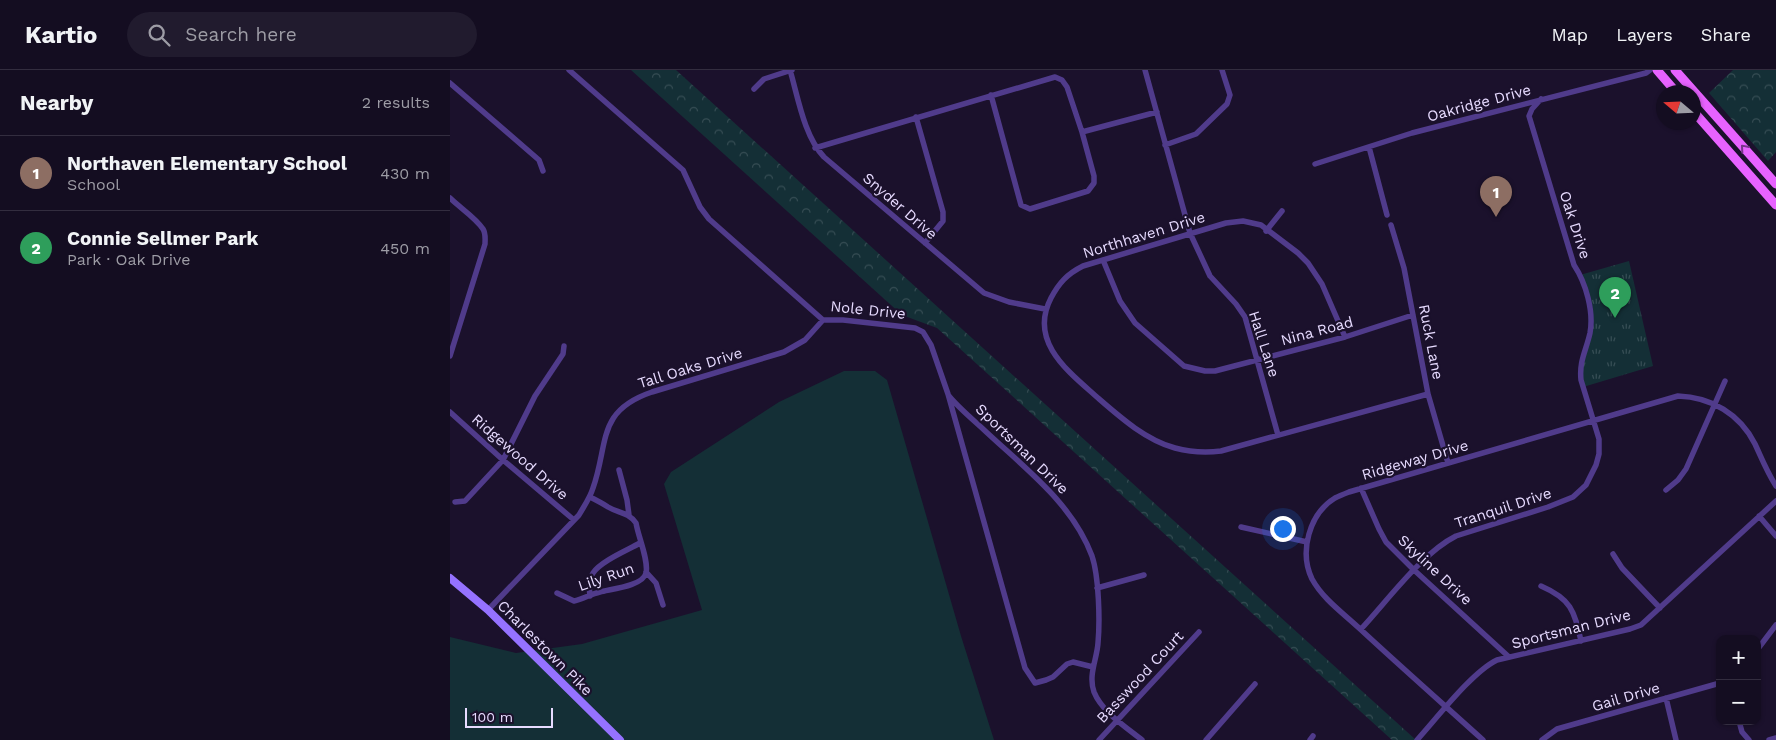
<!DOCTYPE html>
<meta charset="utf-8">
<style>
body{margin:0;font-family:"Work Sans",sans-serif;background:#211b2e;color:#f1f3f6}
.controls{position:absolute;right:15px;bottom:15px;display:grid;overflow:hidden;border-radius:10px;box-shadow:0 1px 4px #0004}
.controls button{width:45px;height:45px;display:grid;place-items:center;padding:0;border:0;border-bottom:1px solid #332d3f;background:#140d21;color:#f1f3f6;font:25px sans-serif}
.compass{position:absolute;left:1206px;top:15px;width:45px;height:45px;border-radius:50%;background:#140d21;box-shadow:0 1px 4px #0004;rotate:289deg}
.scale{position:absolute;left:15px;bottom:12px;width:88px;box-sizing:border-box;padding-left:5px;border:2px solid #e7dbff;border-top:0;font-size:14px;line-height:18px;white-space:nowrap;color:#e7dbff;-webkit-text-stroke:4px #1b112c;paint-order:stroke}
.you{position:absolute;left:832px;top:458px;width:18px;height:18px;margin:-12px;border:4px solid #fff;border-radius:50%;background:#1a73e8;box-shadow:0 0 0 8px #1a73e833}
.badge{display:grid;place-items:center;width:32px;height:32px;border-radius:50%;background:#07b0ff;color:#fff;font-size:16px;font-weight:700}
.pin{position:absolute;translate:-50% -41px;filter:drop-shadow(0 1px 2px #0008)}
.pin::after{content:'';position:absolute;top:26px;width:18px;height:15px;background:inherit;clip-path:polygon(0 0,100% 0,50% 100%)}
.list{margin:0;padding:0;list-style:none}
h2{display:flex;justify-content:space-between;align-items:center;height:65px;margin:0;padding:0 20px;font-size:21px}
h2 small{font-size:16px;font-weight:400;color:#9d9ca5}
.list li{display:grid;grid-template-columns:32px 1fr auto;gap:15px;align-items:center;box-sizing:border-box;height:75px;padding:0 20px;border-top:1px solid #332d3f}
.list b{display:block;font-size:19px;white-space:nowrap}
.list p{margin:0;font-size:16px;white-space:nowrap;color:#9d9ca5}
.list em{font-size:16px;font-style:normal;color:#9d9ca5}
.icon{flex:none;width:28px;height:28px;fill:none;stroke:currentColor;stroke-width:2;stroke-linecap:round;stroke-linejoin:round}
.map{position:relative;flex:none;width:1326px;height:670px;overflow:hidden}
header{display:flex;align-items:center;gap:30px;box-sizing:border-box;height:70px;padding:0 25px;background:#140d21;border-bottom:1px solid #332d3f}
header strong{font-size:24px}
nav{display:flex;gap:28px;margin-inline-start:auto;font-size:18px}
.search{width:350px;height:45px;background:#211b2e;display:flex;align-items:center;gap:12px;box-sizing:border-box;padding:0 18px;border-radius:28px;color:#9d9ca5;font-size:19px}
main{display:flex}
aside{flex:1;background:#140d21}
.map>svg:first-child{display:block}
.grass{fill:#142f36}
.forest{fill:url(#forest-crowns)}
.park{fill:url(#park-tufts)}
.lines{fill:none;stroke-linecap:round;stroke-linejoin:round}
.street{stroke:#503b8b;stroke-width:5.5}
.secondary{stroke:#9572ff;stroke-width:8}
.primary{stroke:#e762ff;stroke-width:9}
.oneway{stroke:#77358b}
.labels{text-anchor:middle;stroke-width:4.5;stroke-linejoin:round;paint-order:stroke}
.street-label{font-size:15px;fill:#e7dbff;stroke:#1b112c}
</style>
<header>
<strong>Kartio</strong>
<div class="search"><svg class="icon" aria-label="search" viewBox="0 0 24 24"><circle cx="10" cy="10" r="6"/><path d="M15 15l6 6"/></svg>Search here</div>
<nav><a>Map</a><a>Layers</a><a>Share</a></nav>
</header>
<main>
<aside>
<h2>Nearby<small>2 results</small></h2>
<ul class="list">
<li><span class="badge" style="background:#8d6e63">1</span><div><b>Northaven Elementary School</b><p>School</p></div><em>430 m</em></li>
<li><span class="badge" style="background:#2e9e5b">2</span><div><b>Connie Sellmer Park</b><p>Park · Oak Drive</p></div><em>450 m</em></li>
</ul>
</aside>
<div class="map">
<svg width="1326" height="670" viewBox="0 0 1326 670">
<defs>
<pattern id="forest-crowns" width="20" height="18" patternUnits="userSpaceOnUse" patternTransform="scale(1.25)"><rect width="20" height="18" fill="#142f36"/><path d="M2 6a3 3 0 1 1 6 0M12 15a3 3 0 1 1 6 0" fill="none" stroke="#364d54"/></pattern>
<pattern id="park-tufts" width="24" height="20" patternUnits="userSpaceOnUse" patternTransform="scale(1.25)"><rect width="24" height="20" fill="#142f36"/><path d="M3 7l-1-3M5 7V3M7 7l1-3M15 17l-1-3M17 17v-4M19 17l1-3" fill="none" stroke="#364d54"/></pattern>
</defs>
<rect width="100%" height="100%" fill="#1b112c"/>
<path class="grass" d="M394,301H425L437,310L511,566L544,670H0V567L66,583L132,574L252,540L214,414L221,402L329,332Z"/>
<path class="forest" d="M181,0H226L966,670H942L487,258L452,245Z
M1283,0H1326V82L1318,91L1259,23Z"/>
<path class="park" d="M1179,191L1203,296L1133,317L1131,290L1139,264L1138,233L1130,205Z"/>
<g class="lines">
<path class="street" d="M119,0L233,100L250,137L259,149L373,250H393L465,258L473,262L481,275L498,324L575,598L585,613L596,610L603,607L617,594L623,592L643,597
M340,0C348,27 354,66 374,87L534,223L559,232L595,239
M695,0L740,163L760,206L786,234L795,247L828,365
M0,13L89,90L93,101
M304,19L314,9L342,0
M541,25L571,135L580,139L638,121L644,113V106L632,62
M466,47L493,142V151L475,173
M715,75L746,64L777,34L780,25L772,0
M919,77L937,145
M365,78L605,7L612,10L617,17L632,62L707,42
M865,94L962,63L1196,3L1200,0
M0,128C9,137 26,148 33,159C36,164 35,169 35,174L0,286
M941,155L954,198L978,324L998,393
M816,161L832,141
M653,190L670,231L685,253L734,296L755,301H765L895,267L963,245
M895,267L872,214L858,193L848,183L811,155L793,151L776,153L633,196C617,204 609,213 601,228C578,272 619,302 648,328C671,348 696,370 725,378C740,382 755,383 771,381L978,324
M499,326C508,337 521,348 532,358C572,396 622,432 642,486C649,507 650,551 648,573C647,589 638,605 644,622C652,642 676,657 692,670
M0,342L53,390L124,450
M169,400L177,430L179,445
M911,418L929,459L936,472L964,500L1059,587
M1216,420L1228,410L1236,399L1275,311
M5,432L15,431L53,390L85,326L113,284L114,276
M1309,446L1326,466
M791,457L857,472
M1163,484L1172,498L1210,538
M196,502L206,513L213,535
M1091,516C1121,529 1124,540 1131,571
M647,518L694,505
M107,523L124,531C133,529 141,524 150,522C161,519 193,516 196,503C199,491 188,466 186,453C178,442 168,443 158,437C152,433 146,430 140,427
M140,526C139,519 139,510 143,503C151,491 178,480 190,473
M38,540L129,445C134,436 140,428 143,418C159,373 146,341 202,322L334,282L355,270L373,250
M911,559C938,530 972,483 1006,466L1098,437L1123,427L1136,415L1146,395L1149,384V369L1131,310C1129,291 1136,281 1140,263C1144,242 1136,213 1124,195L1079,46L1082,39L1091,29
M1307,580L1326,555
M1216,628L1226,670
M1289,651L1292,662L1299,670
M649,670L749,562
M756,670L805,614
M860,670L863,666
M967,670C987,648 1022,602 1047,590L1180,559L1191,555L1326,431
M1033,670C992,633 950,596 909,558C893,543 873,529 862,509C849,482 859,444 885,428C889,426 894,424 899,422L1228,326C1261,327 1290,344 1305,374C1312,389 1317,402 1326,416
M1092,670L1107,659L1270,613
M1319,670L1326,668"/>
<path class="secondary" d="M0,508L38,540L170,670"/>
<path class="primary" d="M1207,0L1226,22
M1225,0L1326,114
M1244,42L1326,135"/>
</g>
<defs><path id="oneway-chevron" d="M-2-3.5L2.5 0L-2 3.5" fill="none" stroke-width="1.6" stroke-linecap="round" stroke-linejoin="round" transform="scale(1.25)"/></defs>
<use class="oneway" href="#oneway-chevron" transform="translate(1294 78) rotate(-131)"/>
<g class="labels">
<g class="street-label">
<text transform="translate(1029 33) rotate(-15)" y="5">Oakridge Drive</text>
<text transform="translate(450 136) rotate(41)" y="5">Snyder Drive</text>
<text transform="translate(1125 155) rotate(72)" y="5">Oak Drive</text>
<text transform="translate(694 165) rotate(-17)" y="5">Northhaven Drive</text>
<text transform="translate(418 240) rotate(6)" y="5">Nole Drive</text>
<text transform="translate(867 261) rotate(-15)" y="5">Nina Road</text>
<text transform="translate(981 272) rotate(79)" y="5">Ruck Lane</text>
<text transform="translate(814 274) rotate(72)" y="5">Hall Lane</text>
<text transform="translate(240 298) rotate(-17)" y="5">Tall Oaks Drive</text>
<text transform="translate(572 379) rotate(44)" y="5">Sportsman Drive</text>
<text transform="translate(70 387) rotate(41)" y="5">Ridgewood Drive</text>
<text transform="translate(965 390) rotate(-16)" y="5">Ridgeway Drive</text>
<text transform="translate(1053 438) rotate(-18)" y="5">Tranquil Drive</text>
<text transform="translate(985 500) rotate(43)" y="5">Skyline Drive</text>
<text transform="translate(156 507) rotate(-19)" y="5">Lily Run</text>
<text transform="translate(1121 559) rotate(-14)" y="5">Sportsman Drive</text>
<text transform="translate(95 578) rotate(45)" y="5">Charlestown Pike</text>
<text transform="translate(690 607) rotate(-47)" y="5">Basswood Court</text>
<text transform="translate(1176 627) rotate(-16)" y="5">Gail Drive</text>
</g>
</g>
</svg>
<div class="controls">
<button>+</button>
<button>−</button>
</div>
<svg class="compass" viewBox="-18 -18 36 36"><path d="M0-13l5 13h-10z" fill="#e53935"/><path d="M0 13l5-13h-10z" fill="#9d9ca5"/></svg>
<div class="scale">100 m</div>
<div class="you"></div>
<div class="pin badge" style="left:1046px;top:147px;background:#8d6e63">1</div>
<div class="pin badge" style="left:1165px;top:248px;background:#2e9e5b">2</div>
</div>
</main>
